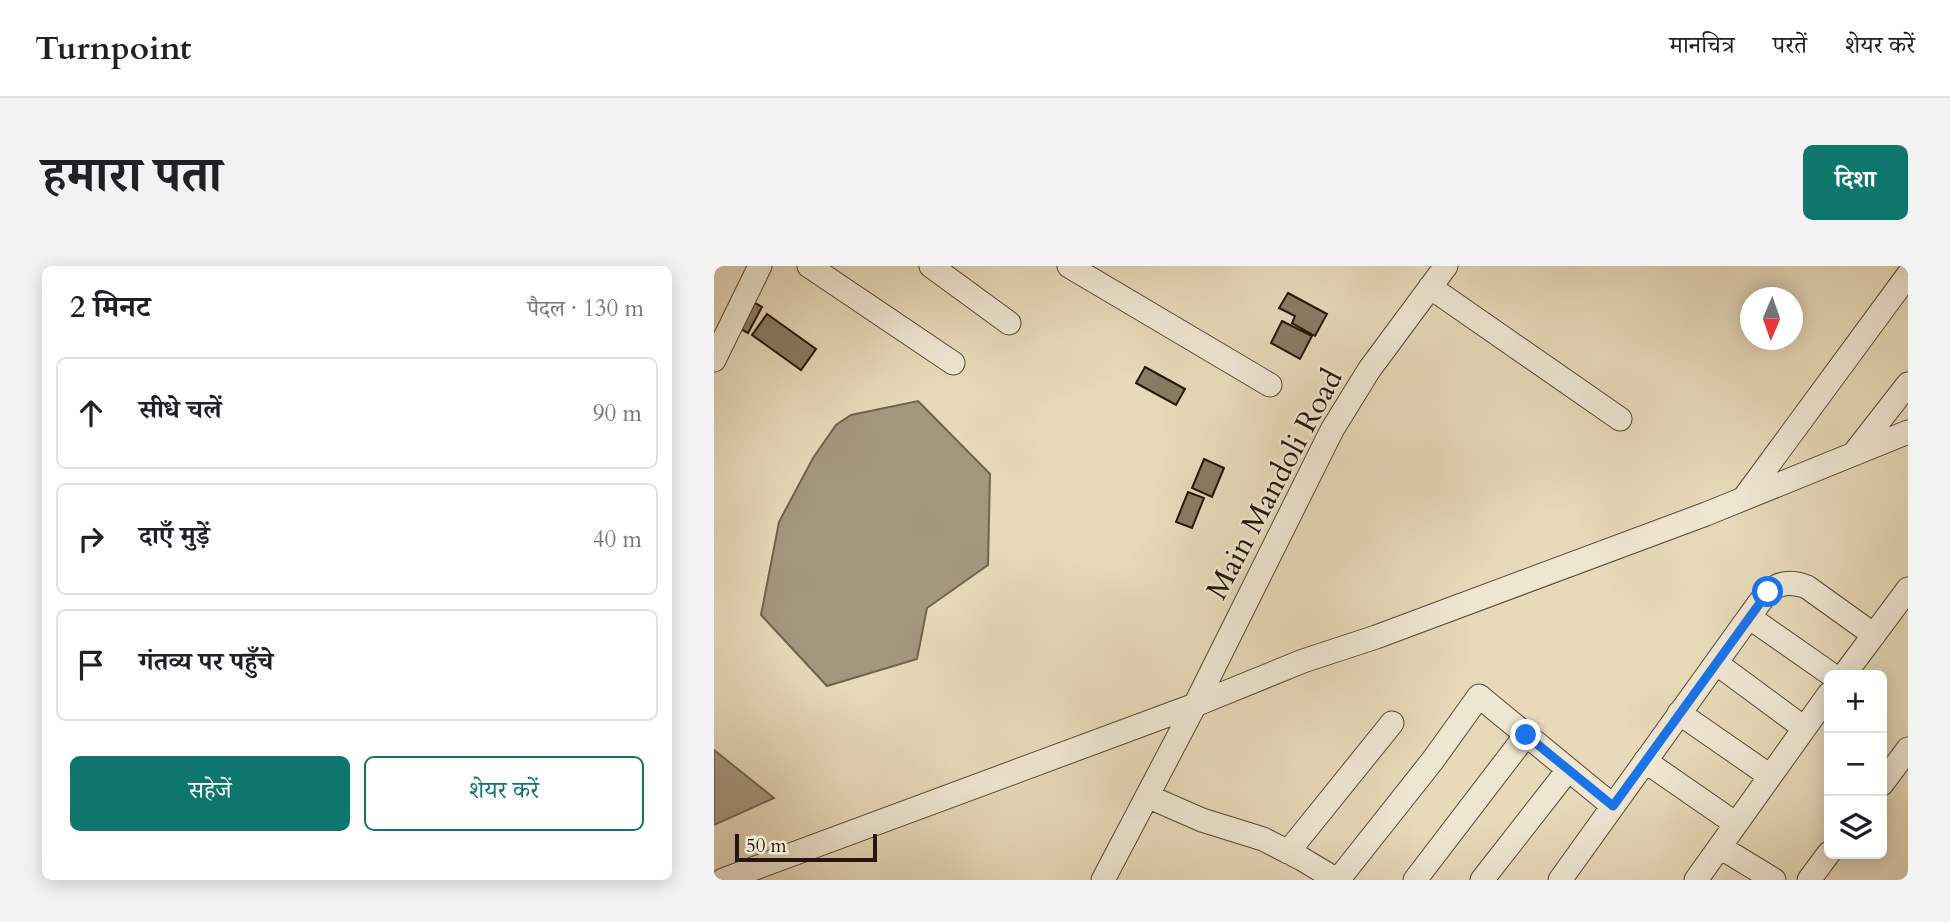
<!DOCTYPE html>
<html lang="hi">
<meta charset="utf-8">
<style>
body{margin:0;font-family:Cardo,"Noto Serif Devanagari",serif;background:#f2f2f2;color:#202124}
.controls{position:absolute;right:21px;bottom:21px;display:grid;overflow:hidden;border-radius:10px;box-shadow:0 4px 18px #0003}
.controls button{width:63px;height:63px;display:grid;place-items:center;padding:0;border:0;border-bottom:2px solid #e0e0e0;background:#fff;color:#202124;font:35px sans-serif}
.compass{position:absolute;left:1026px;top:21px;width:63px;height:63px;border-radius:50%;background:#fff;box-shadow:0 4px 18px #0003;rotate:182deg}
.scale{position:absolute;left:21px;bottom:18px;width:142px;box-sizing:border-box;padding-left:7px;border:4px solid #241608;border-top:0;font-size:19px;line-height:24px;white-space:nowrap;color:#241608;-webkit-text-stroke:5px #efe6d2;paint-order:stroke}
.stop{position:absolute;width:21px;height:21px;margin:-16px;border:5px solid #1a73e8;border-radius:50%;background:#fff}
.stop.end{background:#1a73e8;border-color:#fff;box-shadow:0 2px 7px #0008}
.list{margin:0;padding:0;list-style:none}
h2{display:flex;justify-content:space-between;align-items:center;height:91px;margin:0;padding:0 28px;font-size:30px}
h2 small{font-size:23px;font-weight:400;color:#757577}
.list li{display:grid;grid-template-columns:46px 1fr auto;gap:21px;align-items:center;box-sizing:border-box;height:112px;margin:0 14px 14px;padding:0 14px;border:2px solid #e0e0e0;border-radius:10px}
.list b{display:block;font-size:26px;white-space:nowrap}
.list em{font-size:23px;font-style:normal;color:#757577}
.actions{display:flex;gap:14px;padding:21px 28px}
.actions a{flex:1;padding:16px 0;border:2px solid #0f766e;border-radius:10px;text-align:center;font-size:24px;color:#0f766e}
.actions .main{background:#0f766e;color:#fff}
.icon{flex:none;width:38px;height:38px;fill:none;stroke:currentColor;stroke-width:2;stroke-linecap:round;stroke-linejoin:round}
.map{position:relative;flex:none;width:1194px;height:614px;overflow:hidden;border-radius:10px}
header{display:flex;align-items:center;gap:42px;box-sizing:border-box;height:98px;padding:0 35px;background:#fff;border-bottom:2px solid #e0e0e0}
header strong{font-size:33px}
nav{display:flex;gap:38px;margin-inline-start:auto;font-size:24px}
.intro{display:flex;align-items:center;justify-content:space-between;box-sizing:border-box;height:168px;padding:0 42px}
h1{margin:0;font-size:49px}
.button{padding:18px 32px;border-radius:10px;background:#0f766e;color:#fff;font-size:24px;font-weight:700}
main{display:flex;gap:42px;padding:0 42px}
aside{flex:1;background:#fff;border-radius:10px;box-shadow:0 4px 18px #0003}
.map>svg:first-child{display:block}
.water{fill:#a5977d;stroke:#71634e;stroke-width:2}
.building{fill:#897b64;stroke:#241608;stroke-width:2}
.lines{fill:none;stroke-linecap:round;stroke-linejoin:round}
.minor-casing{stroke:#554734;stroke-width:25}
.minor{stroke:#efe6d2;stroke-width:23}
.route{stroke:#1a73e8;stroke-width:9}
.labels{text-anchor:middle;stroke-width:5;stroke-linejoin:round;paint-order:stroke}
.street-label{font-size:30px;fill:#241608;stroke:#efe6d2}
</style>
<header>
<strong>Turnpoint</strong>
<nav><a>मानचित्र</a><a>परतें</a><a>शेयर करें</a></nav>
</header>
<div class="intro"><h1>हमारा पता</h1><a class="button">दिशा</a></div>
<main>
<aside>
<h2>2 मिनट<small>पैदल · 130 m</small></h2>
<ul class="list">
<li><svg class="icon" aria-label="ahead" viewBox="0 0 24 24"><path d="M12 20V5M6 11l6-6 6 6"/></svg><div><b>सीधे चलें</b></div><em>90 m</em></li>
<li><svg class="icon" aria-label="right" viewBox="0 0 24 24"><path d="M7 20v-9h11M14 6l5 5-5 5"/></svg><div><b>दाएँ मुड़ें</b></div><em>40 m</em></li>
<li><svg class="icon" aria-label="arrive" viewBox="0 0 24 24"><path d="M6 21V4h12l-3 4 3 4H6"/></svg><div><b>गंतव्य पर पहुँचे</b></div></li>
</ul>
<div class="actions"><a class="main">सहेजें</a><a>शेयर करें</a></div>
</aside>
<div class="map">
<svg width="1194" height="614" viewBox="0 0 1194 614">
<rect width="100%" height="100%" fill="#e7d9b9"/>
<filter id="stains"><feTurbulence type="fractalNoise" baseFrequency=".00286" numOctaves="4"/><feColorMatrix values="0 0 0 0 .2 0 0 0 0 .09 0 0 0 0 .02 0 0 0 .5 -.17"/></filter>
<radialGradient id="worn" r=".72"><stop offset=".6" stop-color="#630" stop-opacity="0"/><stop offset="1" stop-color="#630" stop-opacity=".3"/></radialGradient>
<path class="water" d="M204,135L276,208L274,299L213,342L203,393L113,420L47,349L65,256L99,192L122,159L137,149Z
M0,484L60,532L0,559Z"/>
<path class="building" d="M574,27L613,48L601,70L578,57L581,50L565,42Z
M34,33L48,41L34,67L20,59Z
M53,48L102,83L87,104L38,69Z
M568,55L598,70L586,93L557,77Z
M431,101L471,123L462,139L422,117Z
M490,193L510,202L498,231L478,222Z
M474,226L490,232L478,262L462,256Z"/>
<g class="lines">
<g class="minor-casing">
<path id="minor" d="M95,0L239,97
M217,0L295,57
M355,0L556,119
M716,21L906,153
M0,94L46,0
M1141,186L1194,118
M1030,232L1194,9
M1035,351L1118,409
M1002,397L1090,462
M1130,409L1194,323
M965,447L1056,510
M931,495L1022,558
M1168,518L1194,483
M433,530L488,554L549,573L588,593L623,614
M1006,581L1060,614
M574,586L678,457
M9,614L481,439L589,395L662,371L992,248L1194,166
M389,614L481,439L618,164L655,104L732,0
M624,614L719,494L765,430L899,540
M701,614L812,469
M768,614L854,504
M846,614L1035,351C1052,328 1061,309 1093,321L1160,369
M982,614L1115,428
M1095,614L1115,587"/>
</g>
<use href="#minor" class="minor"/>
</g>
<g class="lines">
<path class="route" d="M812,469L899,540L1054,326"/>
</g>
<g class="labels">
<g class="street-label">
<text transform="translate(560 218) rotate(-62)" y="10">Main Mandoli Road</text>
</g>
</g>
<rect width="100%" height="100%" filter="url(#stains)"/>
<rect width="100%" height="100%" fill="url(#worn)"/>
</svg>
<div class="controls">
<button>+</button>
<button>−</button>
<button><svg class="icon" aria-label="layers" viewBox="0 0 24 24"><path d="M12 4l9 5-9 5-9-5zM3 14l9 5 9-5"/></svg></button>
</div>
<svg class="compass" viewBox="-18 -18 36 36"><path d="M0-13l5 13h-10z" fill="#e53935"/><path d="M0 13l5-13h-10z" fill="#757577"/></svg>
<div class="scale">50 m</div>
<div class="stop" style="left:1054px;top:326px"></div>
<div class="stop end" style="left:812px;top:469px"></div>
</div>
</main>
